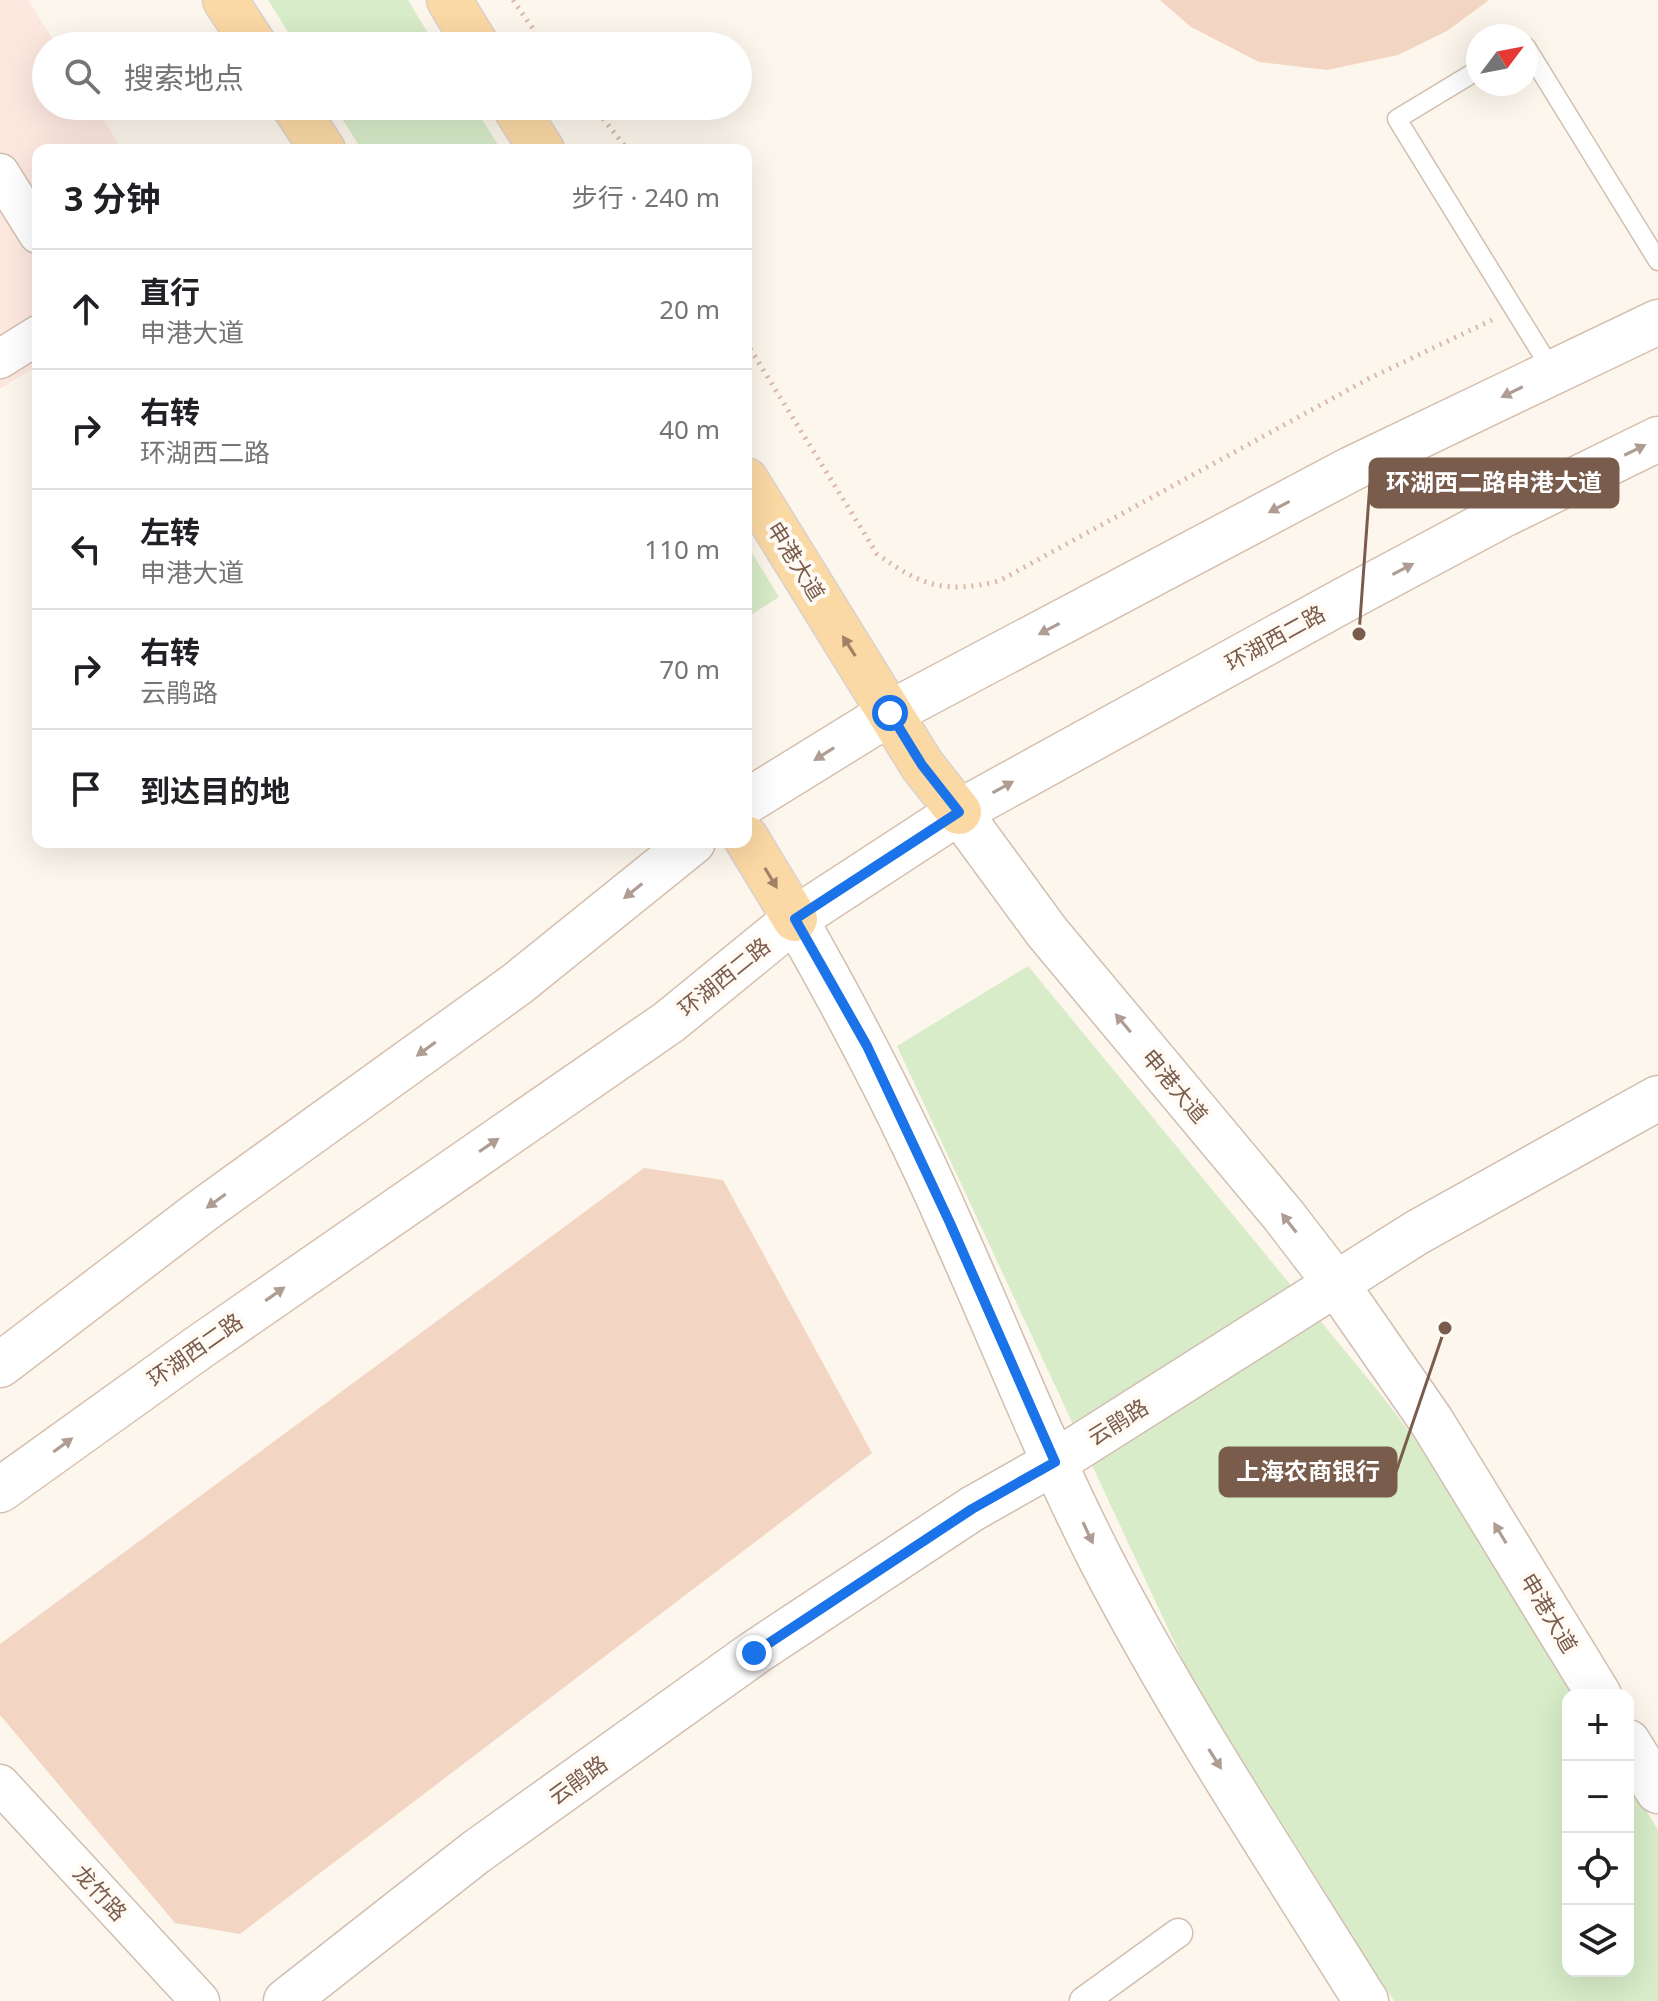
<!DOCTYPE html>
<html lang="zh">
<meta charset="utf-8">
<style>
body{margin:0;font-family:"Noto Sans","Noto Sans SC",sans-serif;background:#f2f2f2;color:#202124}
.controls{position:absolute;right:24px;bottom:24px;display:grid;overflow:hidden;border-radius:16px;box-shadow:0 8px 32px #0002}
.controls button{width:72px;height:72px;display:grid;place-items:center;padding:0;border:0;border-bottom:2px solid #e0e0e0;background:#fff;color:#202124;font:40px sans-serif}
.compass{position:absolute;left:1466px;top:24px;width:72px;height:72px;border-radius:50%;background:#fff;box-shadow:0 8px 32px #0002;rotate:58deg}
.stop{position:absolute;width:24px;height:24px;margin:-18px;border:6px solid #1a73e8;border-radius:50%;background:#fff}
.stop.end{background:#1a73e8;border-color:#fff;box-shadow:0 2px 8px #0008}
.list{margin:0;padding:0;list-style:none}
h2{display:flex;justify-content:space-between;align-items:center;height:104px;margin:0;padding:0 32px;font-size:34px}
h2 small{font-size:26px;font-weight:400;color:#757577}
.list li{display:grid;grid-template-columns:52px 1fr auto;gap:24px;align-items:center;box-sizing:border-box;height:120px;padding:0 32px;border-top:2px solid #e0e0e0}
.list b{display:block;font-size:30px;white-space:nowrap}
.list p{margin:0;font-size:26px;white-space:nowrap;color:#757577}
.list em{font-size:26px;font-style:normal;color:#757577}
.icon{flex:none;width:44px;height:44px;fill:none;stroke:currentColor;stroke-width:2;stroke-linecap:round;stroke-linejoin:round}
.map{position:relative;flex:none;width:1658px;height:2001px;overflow:hidden}
.search{position:absolute;background:#fff;box-shadow:0 8px 32px #0002;left:32px;top:32px;width:720px;height:88px;display:flex;align-items:center;gap:20px;box-sizing:border-box;padding:0 28px;border-radius:44px;color:#757577;font-size:30px}
.panel{position:absolute;background:#fff;box-shadow:0 8px 32px #0002;left:32px;top:144px;width:720px;height:704px;border-radius:16px}
.map>svg:first-child{display:block}
.commercial{fill:#fde8e0}
.green{fill:#d8ecc9}
.building{fill:#f3d5c3}
.lines{fill:none;stroke-linecap:round;stroke-linejoin:round}
.service-casing{stroke:#d1beb0;stroke-width:21}
.pedestrian-casing{stroke:#d1beb0;stroke-width:31}
.minor-casing{stroke:#d1beb0;stroke-width:41}
.tertiary-casing{stroke:#d1beb0;stroke-width:47}
.secondary-casing{stroke:#d6c0b0;stroke-width:47}
.primary-casing{stroke:#dad1cd;stroke-width:47}
.path{stroke:#d9b8a5;stroke-width:5;stroke-dasharray:2 6;stroke-linecap:butt}
.service{stroke:#fff;stroke-width:18}
.pedestrian{stroke:#fff;stroke-width:28}
.minor{stroke:#fff;stroke-width:38}
.tertiary{stroke:#fff;stroke-width:44}
.secondary{stroke:#fff;stroke-width:44}
.primary{stroke:#fbd9a5;stroke-width:44}
.oneway{fill:#af9d94}
.oneway2{fill:#a18267}
.route{stroke:#1a73e8;stroke-width:10}
.labels{text-anchor:middle;stroke-width:8;stroke-linejoin:round;paint-order:stroke}
.street-label{font-size:22px;fill:#7a5c4d;stroke:#fffaf3}
.leader{fill:none;stroke:#7a5c4d;stroke-width:3}
.callout-dot{fill:#7a5c4d;stroke:#fffaf3;stroke-width:3}
.callout{fill:#7a5c4d;stroke:#7a5c4d;stroke-width:3}
.callout-label{font-size:24px;text-anchor:middle;font-weight:bold;fill:#fff}
</style>
<div class="map">
<svg width="1658" height="2001" viewBox="0 0 1658 2001">
<rect width="100%" height="100%" fill="#fdf6ec"/>
<path class="commercial" d="M0,0H28L57,46H46V106H95L122,150H38V365L0,389Z"/>
<path class="green" d="M268,0H408L436,46H297Z
M334,106H474L501,150H362Z
M746,543L779,597L746,618Z
M1028,966L1383,1397L1441,1474L1575,1695H1568V1971H1628V1781L1658,1830V2001H1394L1192,1680L897,1046Z"/>
<path class="building" d="M1160,0H1489L1447,31L1398,55L1327,70L1259,62L1191,27Z
M644,1168L723,1180L872,1453L240,1934L175,1923L0,1715V1644Z"/>
<g class="lines">
<g class="service-casing">
<path id="service" d="M1526,47L1658,261
M1478,70L1397,119L1553,372"/>
</g>
<g class="pedestrian-casing">
<path id="pedestrian" d="M1084,2001L1178,1933"/>
</g>
<g class="minor-casing">
<path id="minor" d="M0,173L38,234
M0,359L38,335
M0,1784L200,2001"/>
</g>
<g class="tertiary-casing">
<path id="tertiary" d="M959,812L1047,932L1284,1216L1337,1285L1432,1422L1599,1695
M795,919C852,1019 905,1121 951,1226C1001,1337 1045,1450 1100,1558C1179,1711 1275,1855 1366,2001
M1628,1742L1658,1791
M286,2001L476,1852L754,1653L972,1509L1055,1462L1416,1233L1658,1098"/>
</g>
<g class="secondary-casing">
<path id="secondary" d="M746,802L890,713L1351,469L1658,322
M0,1365L202,1211L517,984L693,842
M0,1490L198,1348L669,1022L795,919L959,812L1346,599L1501,516L1658,439"/>
</g>
<g class="primary-casing">
<path id="primary" d="M225,0L255,46
M449,0L477,46
M294,106L323,150
M514,106L542,150
M746,480L922,765L959,812
M746,838L795,919"/>
</g>
<path class="path" d="M513,0L545,46
M593,106L628,150
M746,342L877,554C922,586 944,594 999,581L1368,379L1492,320"/>
<use href="#service" class="service"/>
<use href="#pedestrian" class="pedestrian"/>
<use href="#minor" class="minor"/>
<use href="#tertiary" class="tertiary"/>
<use href="#secondary" class="secondary"/>
<use href="#primary" class="primary"/>
</g>
<defs><path id="oneway-solid" d="M-6-.8H1V-3.2L6.5 0L1 3.2V.8H-6Z" transform="scale(2)"/></defs>
<g class="oneway">
<use href="#oneway-solid" transform="translate(1512 392) rotate(154)"/>
<use href="#oneway-solid" transform="translate(1635 450) rotate(-26)"/>
<use href="#oneway-solid" transform="translate(1279 507) rotate(152)"/>
<use href="#oneway-solid" transform="translate(1403 569) rotate(-28)"/>
<use href="#oneway-solid" transform="translate(1049 629) rotate(152)"/>
<use href="#oneway-solid" transform="translate(824 754) rotate(148)"/>
<use href="#oneway-solid" transform="translate(1003 787) rotate(-29)"/>
<use href="#oneway-solid" transform="translate(633 891) rotate(141)"/>
<use href="#oneway-solid" transform="translate(1123 1023) rotate(-130)"/>
<use href="#oneway-solid" transform="translate(426 1049) rotate(144)"/>
<use href="#oneway-solid" transform="translate(489 1145) rotate(-34)"/>
<use href="#oneway-solid" transform="translate(216 1201) rotate(144)"/>
<use href="#oneway-solid" transform="translate(1289 1223) rotate(-128)"/>
<use href="#oneway-solid" transform="translate(275 1294) rotate(-35)"/>
<use href="#oneway-solid" transform="translate(63 1445) rotate(-36)"/>
<use href="#oneway-solid" transform="translate(1088 1533) rotate(65)"/>
<use href="#oneway-solid" transform="translate(1500 1533) rotate(-121)"/>
<use href="#oneway-solid" transform="translate(1215 1759) rotate(58)"/>
</g>
<g class="oneway2">
<use href="#oneway-solid" transform="translate(849 646) rotate(-122)"/>
<use href="#oneway-solid" transform="translate(771 878) rotate(59)"/>
</g>
<g class="lines">
<path class="route" d="M754,1653L972,1509L1055,1462L950,1223L867,1046L795,919L959,812L922,765L890,713"/>
</g>
<g class="labels">
<g class="street-label">
<text transform="translate(796 561) rotate(58)" y="8">申港大道</text>
<text transform="translate(1275 638) rotate(-29)" y="8">环湖西二路</text>
<text transform="translate(724 977) rotate(-39)" y="8">环湖西二路</text>
<text transform="translate(1175 1086) rotate(50)" y="8">申港大道</text>
<text transform="translate(195 1350) rotate(-35)" y="8">环湖西二路</text>
<text transform="translate(1118 1422) rotate(-32)" y="8">云鹃路</text>
<text transform="translate(1549 1613) rotate(59)" y="8">申港大道</text>
<text transform="translate(578 1780) rotate(-36)" y="8">云鹃路</text>
<text transform="translate(100 1893) rotate(47)" y="8">龙竹路</text>
</g>
</g>
<path class="leader" d="M1359 634L1370 483M1445 1328L1396 1472"/>
<g class="callout-dot">
<circle cx="1359" cy="634" r="8"/>
<circle cx="1445" cy="1328" r="8"/>
</g>
<g class="callout">
<rect x="1370" y="459" width="248" height="48" rx="8"/>
<rect x="1220" y="1448" width="176" height="48" rx="8"/>
</g>
<g class="callout-label">
<text x="1494" y="491">环湖西二路申港大道</text>
<text x="1308" y="1480">上海农商银行</text>
</g>
</svg>
<div class="controls">
<button>+</button>
<button>−</button>
<button><svg class="icon" aria-label="locate" viewBox="0 0 24 24"><circle cx="12" cy="12" r="6"/><path d="M12 2v4M12 18v4M2 12h4M18 12h4"/></svg></button>
<button><svg class="icon" aria-label="layers" viewBox="0 0 24 24"><path d="M12 4l9 5-9 5-9-5zM3 14l9 5 9-5"/></svg></button>
</div>
<svg class="compass" viewBox="-18 -18 36 36"><path d="M0-13l5 13h-10z" fill="#e53935"/><path d="M0 13l5-13h-10z" fill="#757577"/></svg>
<div class="stop" style="left:890px;top:713px"></div>
<div class="stop end" style="left:754px;top:1653px"></div>
<div class="search"><svg class="icon" aria-label="search" viewBox="0 0 24 24"><circle cx="10" cy="10" r="6"/><path d="M15 15l6 6"/></svg>搜索地点</div>
<section class="panel">
<h2>3 分钟<small>步行 · 240 m</small></h2>
<ul class="list">
<li><svg class="icon" aria-label="ahead" viewBox="0 0 24 24"><path d="M12 20V5M6 11l6-6 6 6"/></svg><div><b>直行</b><p>申港大道</p></div><em>20 m</em></li>
<li><svg class="icon" aria-label="right" viewBox="0 0 24 24"><path d="M7 20v-9h11M14 6l5 5-5 5"/></svg><div><b>右转</b><p>环湖西二路</p></div><em>40 m</em></li>
<li><svg class="icon" aria-label="left" viewBox="0 0 24 24"><path d="M17 20v-9H6M10 6l-5 5 5 5"/></svg><div><b>左转</b><p>申港大道</p></div><em>110 m</em></li>
<li><svg class="icon" aria-label="right" viewBox="0 0 24 24"><path d="M7 20v-9h11M14 6l5 5-5 5"/></svg><div><b>右转</b><p>云鹃路</p></div><em>70 m</em></li>
<li><svg class="icon" aria-label="arrive" viewBox="0 0 24 24"><path d="M6 21V4h12l-3 4 3 4H6"/></svg><div><b>到达目的地</b></div></li>
</ul>
</section>
</div>
